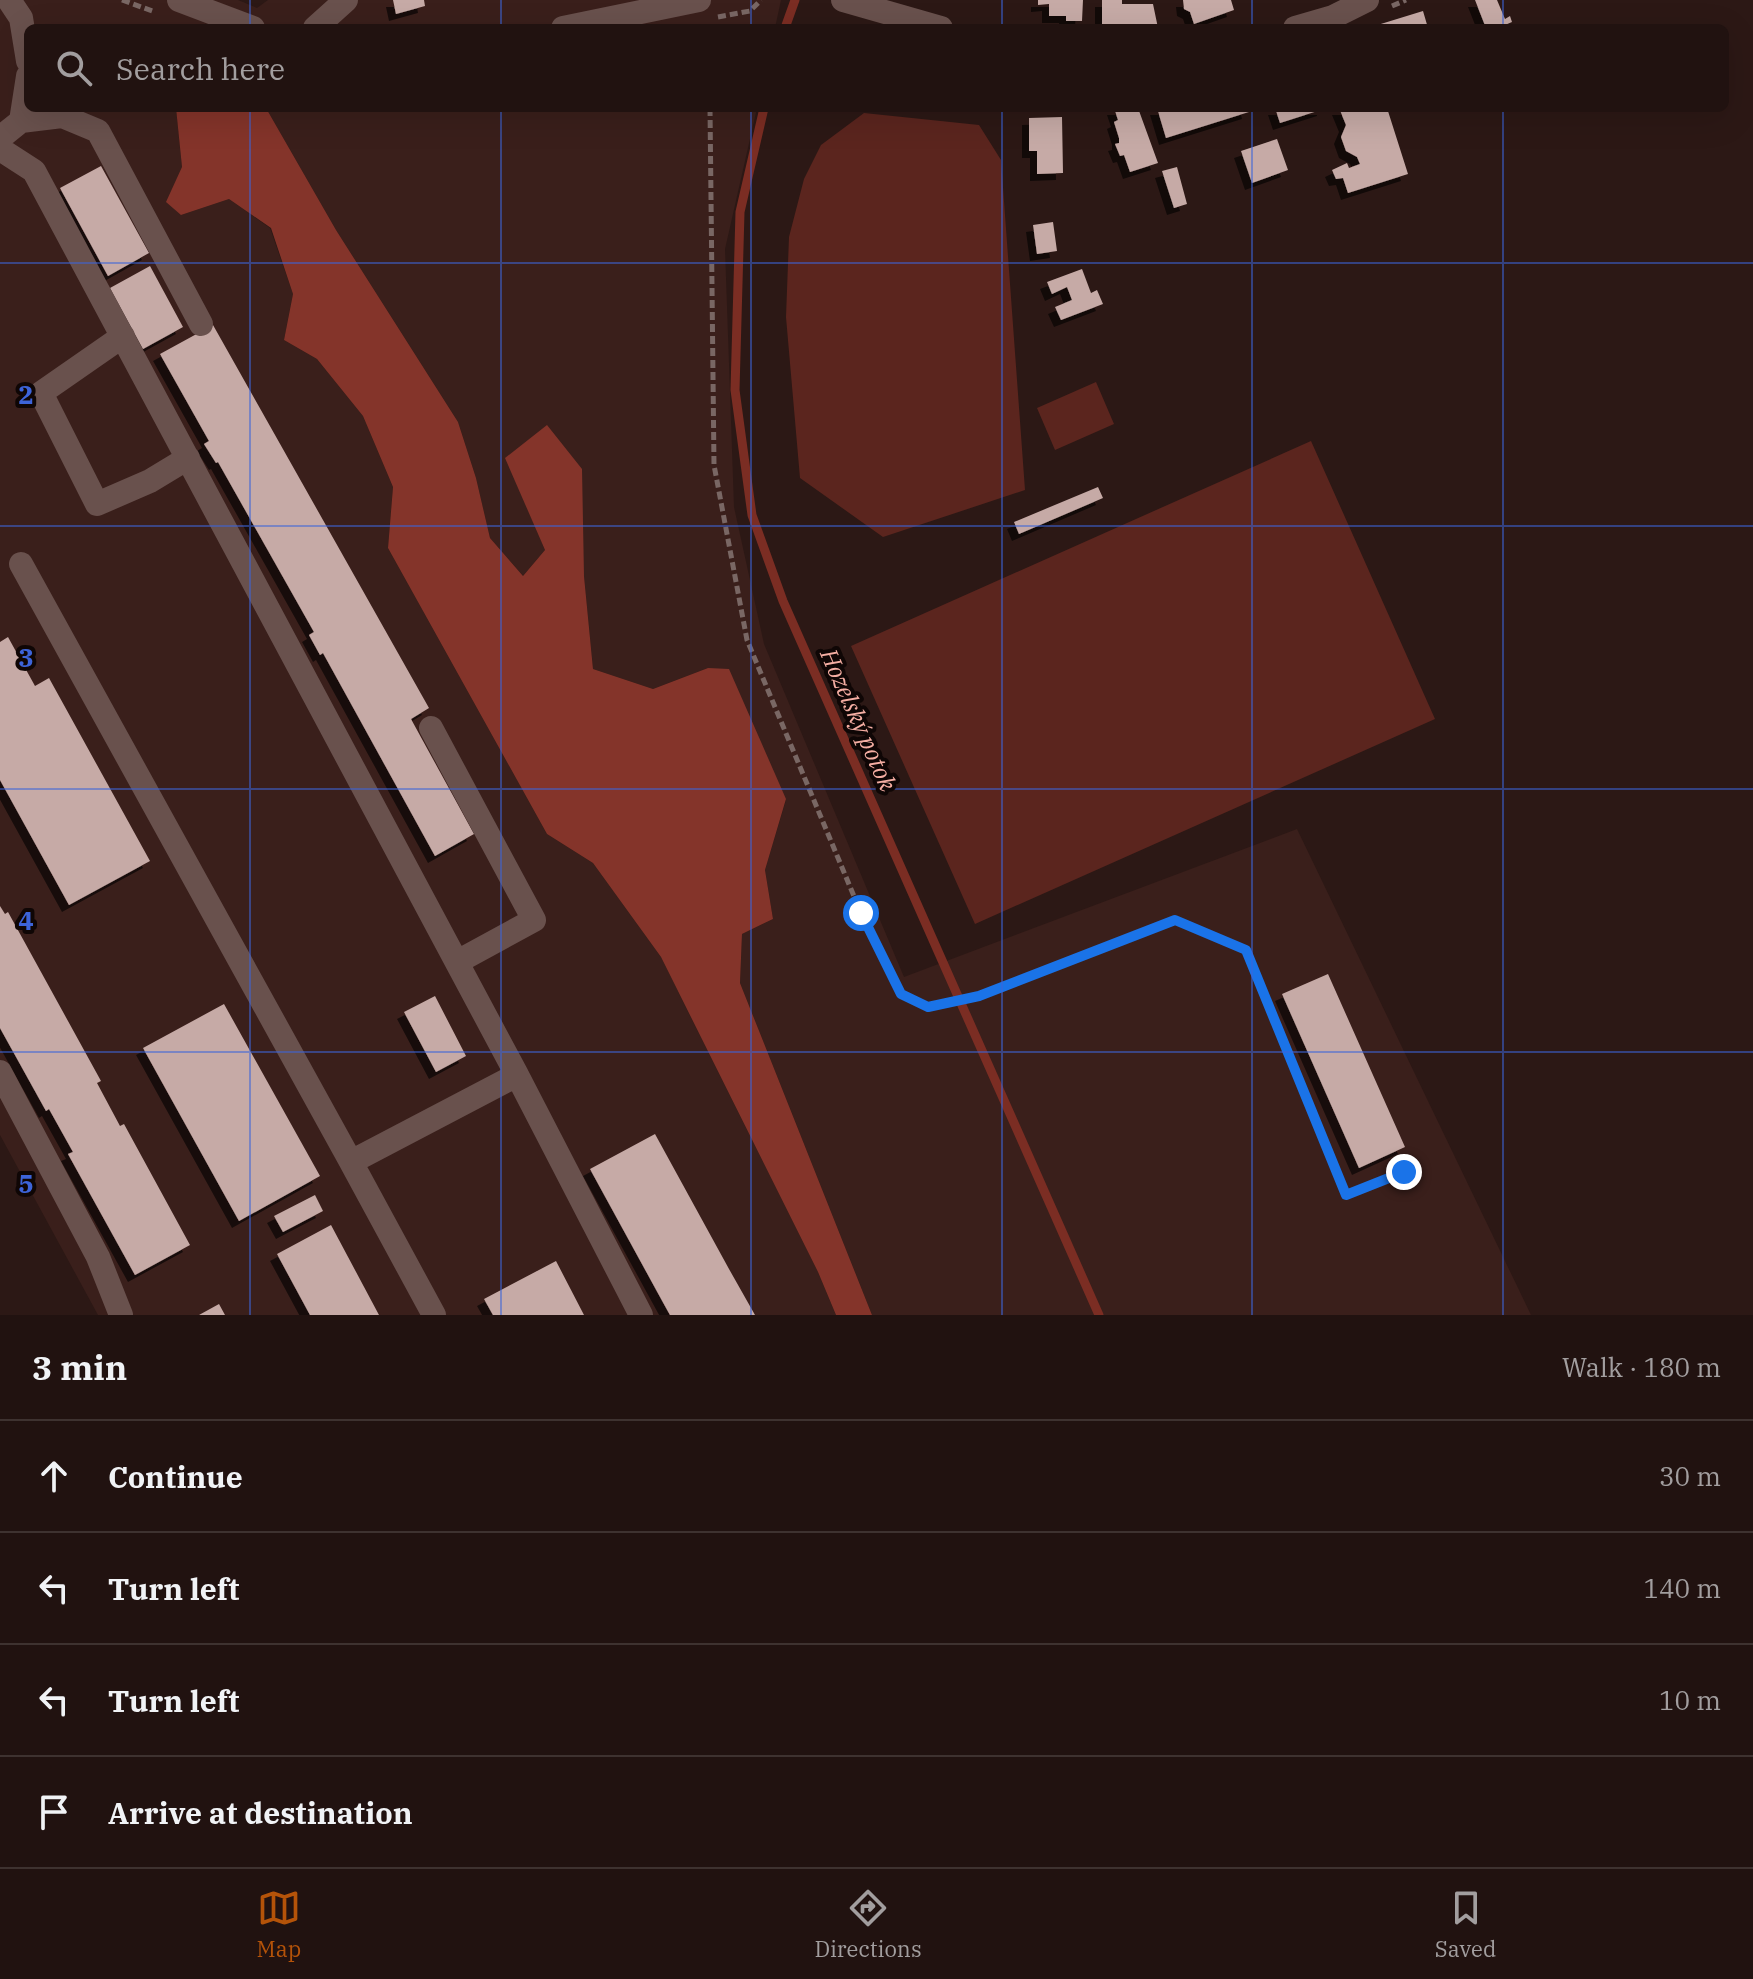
<!DOCTYPE html>
<meta charset="utf-8">
<style>
body{margin:0;font-family:"IBM Plex Serif",serif;background:#2d201e;color:#f1f3f6}
.stop{position:absolute;width:24px;height:24px;margin:-18px;border:6px solid #1a73e8;border-radius:50%;background:#fff}
.stop.end{background:#1a73e8;border-color:#fff;box-shadow:0 2px 8px #0008}
.list{margin:0;padding:0;list-style:none}
h2{display:flex;justify-content:space-between;align-items:center;height:104px;margin:0;padding:0 32px;font-size:34px}
h2 small{font-size:26px;font-weight:400;color:#a29e9f}
.list li{display:grid;grid-template-columns:52px 1fr auto;gap:24px;align-items:center;box-sizing:border-box;height:112px;padding:0 32px;border-top:2px solid #3e3230}
.list b{display:block;font-size:30px;white-space:nowrap}
.list em{font-size:26px;font-style:normal;color:#a29e9f}
.icon{flex:none;width:44px;height:44px;fill:none;stroke:currentColor;stroke-width:2;stroke-linecap:round;stroke-linejoin:round}
.map{position:relative;flex:none;width:1753px;height:1315px;overflow:hidden}
.search{position:absolute;background:#211210;box-shadow:0 8px 32px #0002;left:24px;right:24px;top:24px;height:88px;display:flex;align-items:center;gap:20px;box-sizing:border-box;padding:0 28px;border-radius:12px;color:#a29e9f;font-size:30px}
.sheet{height:552px;background:#211210}
nav{display:flex;justify-content:space-around;align-items:center;box-sizing:border-box;height:112px;border-top:2px solid #3e3230;background:#211210;font-size:22px;color:#a29e9f}
nav a{display:grid;justify-items:center;gap:4px}
nav .on{color:#b45309}
.map>svg:first-child{display:block}
.built{fill:#3a1f1b}
.green{fill:#5b251e}
.forest{fill:#84342a}
.lines{fill:none;stroke-linecap:round;stroke-linejoin:round}
.stream{stroke:#7b2d23;stroke-width:9}
.building{fill:#c6aaa6;filter:url(#shadow)}
.path{stroke:#796764;stroke-width:5;stroke-dasharray:8 4;stroke-linecap:butt}
.minor{stroke:#69514d;stroke-width:24}
.route{stroke:#1a73e8;stroke-width:10}
.grid{fill:none;stroke:#3d64d9;stroke-width:2;stroke-opacity:0.55}
.labels{text-anchor:middle;stroke-width:8;stroke-linejoin:round;paint-order:stroke}
.water-label{font-size:24px;font-style:italic;fill:#f5aea3;stroke:#0f0605}
.grid-label{font-size:26px;text-anchor:middle;font-weight:bold;fill:#3d64d9;stroke:#0f0605;stroke-width:8;stroke-linejoin:round;paint-order:stroke}
</style>
<div class="map">
<svg width="1753" height="1315" viewBox="0 0 1753 1315">
<defs>
<filter id="shadow"><feDropShadow dx="-7" dy="7" stdDeviation="0" flood-color="#0009"/></filter>
</defs>
<rect width="100%" height="100%" fill="#2c1815"/>
<path class="built" d="M0,0H238L257,8L268,0H781L775,28H28V108H176L182,167L181,215L229,199L270,228L293,294L284,340L317,359L363,416L393,487L388,548L547,834L593,863L661,957L818,1272L836,1315H98L0,1135Z
M266,108H757L725,249L734,507L764,644L904,977L1297,829L1531,1315H872L740,983L742,934L773,919L765,870L786,800L708,668L653,689L593,669L584,576L506,458L545,550L523,576L490,538L476,478L458,422L336,230Z"/>
<path class="green" d="M864,113L979,125L1001,160L1025,490L883,537L800,478L786,317L789,237L804,179L821,145Z
M1096,382L1114,424L1055,450L1037,408Z
M1311,441L1435,719L975,924L851,646Z"/>
<path class="forest" d="M176,108H266L336,230L458,422L476,478L490,538L523,576L545,550L505,458L547,425L582,469L584,576L593,669L653,689L708,668L729,669L786,799L765,870L773,919L742,934L740,983L872,1315H836L818,1272L661,957L593,863L547,834L388,548L393,487L363,416L317,359L284,340L293,294L271,228L229,199L181,215L166,202L182,167Z"/>
<g class="lines">
<path class="stream" d="M785,28L795,0
M764,108L740,212L735,390L752,515L783,601L1099,1315"/>
</g>
<path class="building" d="M393,0H424L425,6L396,14Z
M1038,0H1083L1082,21H1066V16H1049V4L1038,5Z
M1102,0H1122V4H1153L1158,28H1102Z
M1183,0H1231L1234,10L1194,24L1190,12L1184,9Z
M1475,0H1497L1505,19L1510,16L1512,22L1498,28H1486Z
M1423,11L1428,28H1371V27Z
M1114,108H1138L1158,163L1130,172L1124,155L1120,156L1115,144L1119,143V138L1114,122L1118,120Z
M1157,108H1248L1249,112L1166,138Z
M1275,108H1324V109L1280,123Z
M1339,108H1387L1408,174L1348,193L1343,178L1336,179L1332,170L1347,163L1349,168L1360,164L1357,157L1346,151L1341,137L1346,125Z
M1062,117L1063,173L1037,174V151H1029V118Z
M1277,139L1288,170L1252,183L1241,151Z
M101,166L149,253L108,276L60,188Z
M1177,167L1187,204L1174,208L1162,171Z
M1053,222L1057,251L1037,254L1033,225Z
M150,266L183,327L143,349L110,288Z
M1082,269L1091,293L1097,290L1103,304L1061,320L1055,307L1072,300L1067,287L1052,294L1047,282Z
M213,325L429,708L411,719L474,834L435,856L323,653L320,655L309,635L314,632L218,462L216,463L204,444L209,441L160,354Z
M1098,487L1103,498L1019,534L1014,522Z
M8,637L35,686L49,678L150,861L69,905L0,780V642Z
M0,906L5,914L8,912L101,1081L97,1083L120,1126L124,1124L190,1245L135,1275L68,1154L73,1152L49,1109L46,1111L0,1028Z
M1328,974L1405,1147L1359,1168L1282,994Z
M435,996L466,1056L436,1072L404,1012Z
M224,1004L320,1176L239,1221L143,1048Z
M655,1134L729,1269L755,1315H670L665,1306L590,1169Z
M315,1195L323,1211L283,1232L274,1216Z
M331,1225L379,1315H310L277,1254Z
M556,1261L584,1315H493L484,1299Z
M219,1304L225,1315H199Z"/>
<g class="lines">
<path class="path" d="M122,0L155,12
M1392,6L1406,0
M718,17L750,11L761,0
M710,108L714,465L747,640L861,913L901,994L928,1007L979,996L1175,920L1246,950L1346,1195L1404,1172"/>
<path class="minor" d="M9,0L21,18L28,61
M179,0L253,28
M843,0L941,28
M315,28L346,0
M563,28L699,0
M1295,28L1333,17L1367,0
M21,121L28,76
M0,138L21,121L62,116L98,131L201,324
M0,149L34,171L517,1075L351,1162L21,564
M123,336L41,393L97,504L150,481L188,458
M431,728L534,920L457,962
M0,1072L98,1257L121,1315
M517,1075L641,1315
M351,1162L434,1315"/>
</g>
<g class="lines">
<path class="route" d="M861,913L901,994L928,1007L979,996L1175,920L1246,950L1346,1195L1404,1172"/>
</g>
<path class="grid" d="M250,0V28M501,0V28M751,0V28M1002,0V28M1252,0V28M1503,0V28M250,108V1315M501,108V1315M751,108V1315M1002,108V1315M1252,108V1315M1503,108V1315M0,263H1753M0,526H1753M0,789H1753M0,1052H1753"/>
<g class="labels">
<g class="water-label">
<text transform="translate(858 720) rotate(66)" y="8">Hozelský potok</text>
</g>
</g>
<g class="grid-label">
<text x="26" y="404">2</text>
<text x="26" y="667">3</text>
<text x="26" y="930">4</text>
<text x="26" y="1193">5</text>
</g>
</svg>
<div class="stop" style="left:861px;top:913px"></div>
<div class="stop end" style="left:1404px;top:1172px"></div>
<div class="search"><svg class="icon" aria-label="search" viewBox="0 0 24 24"><circle cx="10" cy="10" r="6"/><path d="M15 15l6 6"/></svg>Search here</div>
</div>
<section class="sheet">
<h2>3 min<small>Walk · 180 m</small></h2>
<ul class="list">
<li><svg class="icon" aria-label="ahead" viewBox="0 0 24 24"><path d="M12 20V5M6 11l6-6 6 6"/></svg><div><b>Continue</b></div><em>30 m</em></li>
<li><svg class="icon" aria-label="left" viewBox="0 0 24 24"><path d="M17 20v-9H6M10 6l-5 5 5 5"/></svg><div><b>Turn left</b></div><em>140 m</em></li>
<li><svg class="icon" aria-label="left" viewBox="0 0 24 24"><path d="M17 20v-9H6M10 6l-5 5 5 5"/></svg><div><b>Turn left</b></div><em>10 m</em></li>
<li><svg class="icon" aria-label="arrive" viewBox="0 0 24 24"><path d="M6 21V4h12l-3 4 3 4H6"/></svg><div><b>Arrive at destination</b></div></li>
</ul>
</section>
<nav>
<a class="on"><svg class="icon" aria-label="map" viewBox="0 0 24 24"><path d="M3 6l6-2 6 2 6-2v14l-6 2-6-2-6 2zM9 4v14M15 6v14"/></svg>Map</a>
<a><svg class="icon" aria-label="directions" viewBox="0 0 24 24"><path d="M12 3l9 9-9 9-9-9zM9 14v-3h6M13 9l2 2-2 2"/></svg>Directions</a>
<a><svg class="icon" aria-label="saved" viewBox="0 0 24 24"><path d="M7 4h10v16l-5-4-5 4z"/></svg>Saved</a>
</nav>
